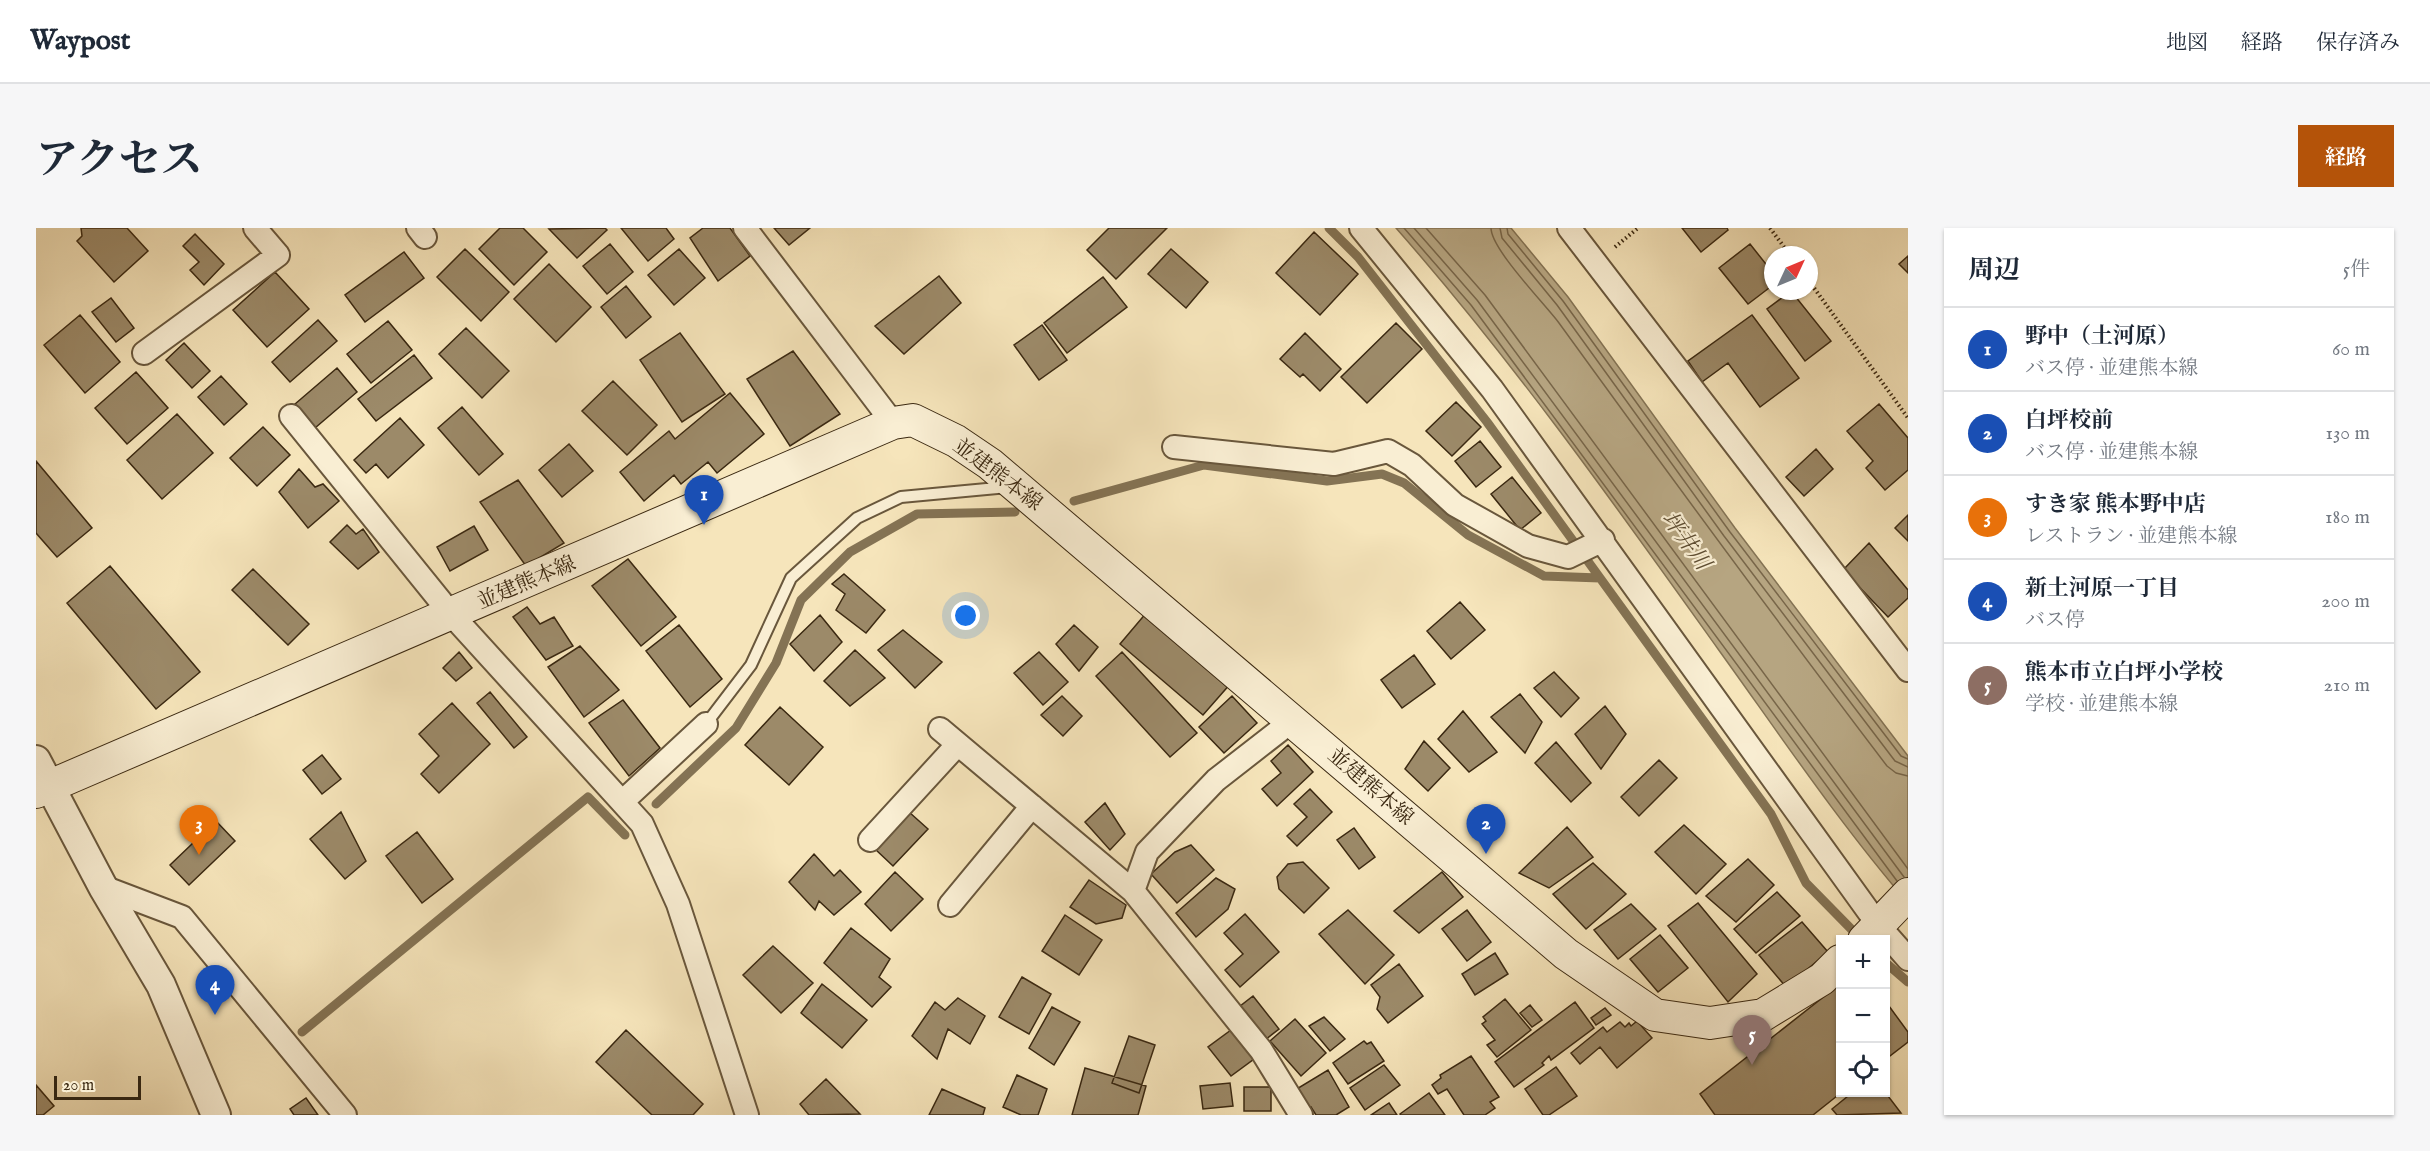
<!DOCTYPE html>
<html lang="ja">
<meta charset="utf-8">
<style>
body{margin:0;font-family:"IM FELL English","Noto Serif JP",serif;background:#f6f6f7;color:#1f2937}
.controls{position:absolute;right:18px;bottom:18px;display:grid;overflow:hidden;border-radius:0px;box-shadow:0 2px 4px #0004}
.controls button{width:54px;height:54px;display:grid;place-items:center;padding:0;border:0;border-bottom:2px solid #e0e1e3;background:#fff;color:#1f2937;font:30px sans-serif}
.compass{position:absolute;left:1728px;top:18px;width:54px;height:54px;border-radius:50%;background:#fff;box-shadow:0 2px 4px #0004;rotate:46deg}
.scale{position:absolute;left:18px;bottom:15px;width:87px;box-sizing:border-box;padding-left:6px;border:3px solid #3a2811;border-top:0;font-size:16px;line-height:21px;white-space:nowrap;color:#3a2811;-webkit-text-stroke:4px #f9eed3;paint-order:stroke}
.you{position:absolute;left:930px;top:388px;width:21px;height:21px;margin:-15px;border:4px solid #fff;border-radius:50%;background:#1a73e8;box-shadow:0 0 0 9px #1a73e833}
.badge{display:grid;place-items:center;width:39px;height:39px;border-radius:50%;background:#b45309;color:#fff;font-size:20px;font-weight:700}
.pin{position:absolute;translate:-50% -50px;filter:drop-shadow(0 2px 3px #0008)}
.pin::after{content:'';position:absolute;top:32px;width:21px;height:18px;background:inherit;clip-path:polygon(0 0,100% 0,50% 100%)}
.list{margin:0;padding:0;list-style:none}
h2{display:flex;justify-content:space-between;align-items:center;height:78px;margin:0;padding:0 24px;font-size:26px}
h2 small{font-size:20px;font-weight:400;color:#747a83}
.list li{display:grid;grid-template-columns:39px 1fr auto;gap:18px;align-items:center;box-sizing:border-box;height:84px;padding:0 24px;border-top:2px solid #e0e1e3}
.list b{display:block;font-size:22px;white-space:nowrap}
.list p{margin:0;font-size:20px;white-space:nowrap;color:#747a83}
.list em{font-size:20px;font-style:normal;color:#747a83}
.icon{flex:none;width:33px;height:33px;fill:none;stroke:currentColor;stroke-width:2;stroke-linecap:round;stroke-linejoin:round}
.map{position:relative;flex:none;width:1872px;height:887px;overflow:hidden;border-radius:0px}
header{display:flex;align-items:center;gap:36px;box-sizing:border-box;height:84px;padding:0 30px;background:#fff;border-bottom:2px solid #e0e1e3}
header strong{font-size:28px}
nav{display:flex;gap:33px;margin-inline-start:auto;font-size:21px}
.intro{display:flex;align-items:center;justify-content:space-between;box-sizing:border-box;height:144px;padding:0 36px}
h1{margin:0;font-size:42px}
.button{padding:15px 27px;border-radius:0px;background:#b45309;color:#fff;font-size:21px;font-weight:700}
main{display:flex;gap:36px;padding:0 36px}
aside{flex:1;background:#fff;border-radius:0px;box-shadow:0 2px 4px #0004}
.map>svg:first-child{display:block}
.water{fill:#b6a581;stroke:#847354;stroke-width:1.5}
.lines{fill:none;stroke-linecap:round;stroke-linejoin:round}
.shore{stroke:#786649;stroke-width:1.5}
.stream{stroke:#847354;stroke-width:9}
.building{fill:#9c8a69;stroke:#3a2811;stroke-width:1.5}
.service-casing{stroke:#69573c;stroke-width:14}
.minor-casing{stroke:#69573c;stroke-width:26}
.tertiary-casing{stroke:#69573c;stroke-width:32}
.secondary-casing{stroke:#3a2811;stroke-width:34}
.path{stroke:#3a2811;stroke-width:4;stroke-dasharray:1.5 3;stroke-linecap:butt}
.service{stroke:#f9eed3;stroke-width:10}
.minor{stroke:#f9eed3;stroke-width:22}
.tertiary{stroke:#f9eed3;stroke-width:28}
.secondary{stroke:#f9eed3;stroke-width:32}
.labels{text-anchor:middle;stroke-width:4.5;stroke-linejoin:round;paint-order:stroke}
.street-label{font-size:21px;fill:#3a2811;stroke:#f9eed3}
.water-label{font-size:22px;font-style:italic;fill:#5f4e33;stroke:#f9eed3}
</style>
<header>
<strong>Waypost</strong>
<nav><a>地図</a><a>経路</a><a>保存済み</a></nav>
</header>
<div class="intro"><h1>アクセス</h1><a class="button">経路</a></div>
<main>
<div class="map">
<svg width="1872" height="887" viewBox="0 0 1872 887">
<rect width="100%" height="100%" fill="#f6e5bb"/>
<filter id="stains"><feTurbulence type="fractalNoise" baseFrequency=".00333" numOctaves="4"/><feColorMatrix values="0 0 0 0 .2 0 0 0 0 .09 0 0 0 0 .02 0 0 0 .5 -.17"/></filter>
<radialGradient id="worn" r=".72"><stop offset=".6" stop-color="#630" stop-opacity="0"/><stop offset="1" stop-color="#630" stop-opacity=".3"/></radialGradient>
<path class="water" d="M1360,0H1475L1532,69L1699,300L1872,528V675C1803,595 1744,507 1682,421C1579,277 1477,133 1360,0Z"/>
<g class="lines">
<path class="shore" d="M1368,0L1435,77L1861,653
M1378,0L1441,72L1868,649
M1390,0L1449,67L1872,641
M1455,0C1455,21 1508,75 1523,95C1631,244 1740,392 1851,538L1860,545L1872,548
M1464,0L1466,10L1521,77L1688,308L1859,533L1872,539
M1471,0L1472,6L1527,73L1694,304L1865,528L1872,531"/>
<path class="stream" d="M1293,0L1322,29L1451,194L1735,586L1770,655L1824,710
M1038,273L1168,237L1291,253L1346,246L1368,255L1432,307L1508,348L1564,350
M620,576L700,500L740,435L765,372L814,324L881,286L979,284
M1850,735L1872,754
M266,804L552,569L589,607"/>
</g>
<path class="building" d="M45,0H91L112,23L78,54L41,13L46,8Z
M464,0H487L511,24L478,57L443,21Z
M569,0L571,2L541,30L513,1Z
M585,0H630L638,11L612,33Z
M667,0H694L714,28L682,53L654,10Z
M738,0H774L753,17Z
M1073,0H1131L1080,51L1051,22Z
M1646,0H1691L1692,2L1665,24Z
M1278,4L1322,46L1284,87L1240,45Z
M159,6L188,36L168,57L154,42L163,34L147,18Z
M574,16L597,44L571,66L547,38Z
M1714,16L1737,45V57L1712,76L1683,40Z
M429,21L473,64L445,93L401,49Z
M643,21L669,50L638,77L612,47Z
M1135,21L1172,54L1150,80L1112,46Z
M368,24L388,50L329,94L309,67Z
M1872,28V45L1863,36Z
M513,36L555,79L520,114L478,71Z
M239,44L273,81L231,119L197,82Z
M903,48L925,75L868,126L839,98Z
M1067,49L1091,79L1031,125L1008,95Z
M590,58L615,89L590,110L565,79Z
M1755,63L1795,113L1769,133L1731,81Z
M75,70L98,100L80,114L56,84Z
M44,87L84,134L49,165L8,117Z
M1716,87L1763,150L1724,179L1692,135L1666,154L1652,133Z
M282,92L301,113L254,154L236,134Z
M352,93L376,122L335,155L311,126Z
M1360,95L1386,121L1331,175L1305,149Z
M1006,97L1031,132L1003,152L978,117Z
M430,100L473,143L446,170L403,126Z
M644,105L689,166L646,194L604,132Z
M1269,105L1305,141L1284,163L1267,146L1264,149L1244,131Z
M148,115L174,143L156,160L130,132Z
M757,123L804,186L754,218L711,151Z
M378,127L396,150L340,193L322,171Z
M301,140L321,164L279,200L259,176Z
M100,144L132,180L91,216L59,180Z
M185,148L211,176L188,197L162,169Z
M577,153L621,197L591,227L546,183Z
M694,165L728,206L681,245L672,234L645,256L638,247L608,273L584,244L633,203L639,211Z
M1420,174L1445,199L1416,228L1390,203Z
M1843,176L1872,210V242L1849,262L1830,240L1837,233L1811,203Z
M426,179L467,226L443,247L402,200Z
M141,186L177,225L126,271L91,232Z
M364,190L388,217L352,250L340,236L330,245L318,232Z
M227,199L254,227L221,258L194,230Z
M1444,213L1465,239L1440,259L1419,233Z
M533,216L557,243L526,269L503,242Z
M1780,221L1797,241L1768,268L1750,249Z
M0,233L56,300L21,329L0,305Z
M263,241L279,259L287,256L303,273L272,300L243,264Z
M1476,249L1505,285L1484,302L1455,266Z
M482,252L528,315L490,338L444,274Z
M1872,287V313L1859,300Z
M311,297L320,306L327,301L343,324L322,341L294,314Z
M438,298L452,322L414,343L401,319Z
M1833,315L1872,362V370L1852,389L1807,342Z
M592,331L640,389L605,418L556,358Z
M74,338L164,444L120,481L31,375Z
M217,341L273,396L252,417L196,362Z
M808,346L849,382L830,405L800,382L809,366L796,356Z
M1424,374L1449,402L1415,431L1391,403Z
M491,379L504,396L518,389L537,418L510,432L477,389Z
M1111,384L1195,455L1167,487L1084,416Z
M784,387L806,414L778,443L754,416Z
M643,397L686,451L654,479L610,423Z
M1038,397L1062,419L1043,443L1020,416Z
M867,402L906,434L879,460L842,422Z
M544,418L583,462L548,489L512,439Z
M819,422L849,450L814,478L788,453Z
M423,424L436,440L420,453L407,440Z
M1003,424L1032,454L1007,477L978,445Z
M1086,424L1161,505L1134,529L1060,448Z
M1378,427L1399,456L1366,480L1345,452Z
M1518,444L1543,470L1525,489L1498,460Z
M454,464L491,509L478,520L441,475Z
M1484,466L1506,494L1489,525L1455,489Z
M1026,468L1046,488L1027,508L1005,487Z
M1196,468L1221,495L1188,525L1163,499Z
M587,472L624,520L593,548L553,495Z
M416,475L454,516L403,565L385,546L403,528L383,506Z
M1569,478L1590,506L1565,541L1539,506Z
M744,479L787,519L753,557L709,517Z
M1427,483L1461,524L1433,544L1402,511Z
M1388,513L1414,540L1392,563L1369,541Z
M1520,514L1555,555L1535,574L1499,535Z
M1252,517L1277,544L1241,578L1226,561L1245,545L1235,533Z
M286,527L305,551L286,566L267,542Z
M1623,532L1641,550L1603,588L1585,569Z
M1274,561L1296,584L1261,618L1251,608L1271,589L1258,576Z
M1069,575L1089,606L1074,622L1049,594Z
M305,584L330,633L309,651L274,611Z
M873,584L892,601L857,638L839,621Z
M180,593L199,613L153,657L134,637Z
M1648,597L1690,636L1660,666L1619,624Z
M1531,599L1557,629L1513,660L1483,645Z
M1318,600L1339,629L1323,641L1301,612Z
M381,604L417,651L386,675L350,628Z
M1155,617L1178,642L1141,675L1115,646L1139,624Z
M778,626L798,648L804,642L825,664L798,687L783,673L779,682L753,654Z
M1712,631L1738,657L1700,694L1670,668Z
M1267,634L1293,660L1268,685L1243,661L1241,649L1252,636Z
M1557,635L1590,666L1550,701L1517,666Z
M859,644L887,671L855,703L829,676Z
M1406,644L1427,669L1383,705L1358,683Z
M1180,650L1199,661L1192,681L1160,709L1140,685Z
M1053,652L1090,677L1086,690L1060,696L1034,679Z
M1741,664L1764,688L1720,725L1698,701Z
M1662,675L1721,746L1692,774L1632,698Z
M1595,676L1620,701L1582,731L1558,702Z
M1312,682L1358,727L1329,756L1283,706Z
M1431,682L1455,714L1431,733L1406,701Z
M1209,686L1243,724L1204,759L1189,742L1207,726L1188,705Z
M1029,687L1066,712L1043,747L1006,723Z
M1766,694L1792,724L1750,759L1723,727Z
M815,700L854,731L843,749L855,759L836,779L788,735Z
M1624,707L1652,740L1622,764L1594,731Z
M737,718L777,755L745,785L707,747Z
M1459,725L1472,746L1439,767L1426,746Z
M1363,736L1387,768L1352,795L1341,781L1344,769L1335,757Z
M986,749L1015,766L993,806L963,789Z
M786,756L831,792L806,820L765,785Z
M1804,756L1806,864L1777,887H1679L1664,866Z
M1217,768L1243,801L1229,812L1203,779Z
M922,770L949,788L934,816L912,801L901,831L876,808L899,774L909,782Z
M1469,771L1495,802L1461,829L1451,817L1459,812L1446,796L1450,793L1447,789Z
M1539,774L1558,800L1515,832L1513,828L1506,835L1508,837L1478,859L1459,834Z
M1850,774L1872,804V814L1850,831Z
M1494,777L1506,792L1496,799L1484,785Z
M1016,779L1044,794L1018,837L993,820Z
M1569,780L1575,787L1560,797L1555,790Z
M1288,789L1309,811L1294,823L1273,798Z
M1259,791L1290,825L1265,848L1234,813Z
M1601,793L1616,810L1581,840L1564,819L1544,836L1535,825L1567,799L1571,804L1584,794L1589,799L1593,795L1595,798Z
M590,802L667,876L657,887H616L560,834Z
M1195,802L1218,831L1195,848L1172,819Z
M1093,808L1119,817L1103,865L1076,855Z
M1328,813L1331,816L1335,814L1348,833L1312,856L1297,835Z
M1435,828L1463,869L1454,874L1459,880L1449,887H1428L1411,861L1402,866L1396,857L1405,850L1404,847Z
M1348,837L1364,857L1329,882L1314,860Z
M1520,839L1541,868L1513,887H1507L1489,861Z
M1049,840L1110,858L1102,887H1036Z
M1292,842L1313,879L1300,887H1280L1275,879L1271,881L1259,862Z
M981,847L1011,861L1002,887H985L967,879Z
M790,851L824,886L773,887L764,876Z
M1194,855L1197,878L1167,881L1164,858Z
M0,857L18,878L7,887H0Z
M1208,859H1235V883H1208Z
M906,861L949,880L947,887H893Z
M1817,864H1849L1865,885L1801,887L1796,881Z
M1393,865L1409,887H1365L1364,886Z
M270,870L282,887H258L254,881Z
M1353,875L1361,887H1335Z"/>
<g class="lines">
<g class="service-casing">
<path id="service" d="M670,496L715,437L755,350L821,290L865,269L972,259"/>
</g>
<g class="minor-casing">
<path id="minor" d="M382,0L389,9
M709,0L857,195
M1325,0L1456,161L1843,698L1872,731
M1533,0L1872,442
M108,125L242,27L219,0
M255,188L415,386L606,596L642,676L711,887
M1138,219L1298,236L1352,223L1376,237L1419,277L1492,318L1532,329L1567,312
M1257,492L1180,552L1111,624L1097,663L1225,822L1265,887
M904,501L1097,663
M586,574L670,496
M834,612L922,516
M67,659L146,689L309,887
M914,677L996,578"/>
</g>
<g class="tertiary-casing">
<path id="tertiary" d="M0,532L67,659L125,757L180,887"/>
</g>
<g class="secondary-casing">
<path id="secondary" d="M0,564L857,195L877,192L920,213L954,236L1530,726L1619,787L1674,795L1727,787L1786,751L1804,733
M1828,712L1872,666"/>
</g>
<path class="path" d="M1734,0L1754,27
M1579,19L1602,0
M1773,53L1872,190"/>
<use href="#service" class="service"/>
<use href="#minor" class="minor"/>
<use href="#tertiary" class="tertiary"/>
<use href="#secondary" class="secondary"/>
</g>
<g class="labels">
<g class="street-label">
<text transform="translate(962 246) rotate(37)" y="7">並建熊本線</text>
<text transform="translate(490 354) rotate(-23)" y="7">並建熊本線</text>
<text transform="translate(1335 558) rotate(41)" y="7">並建熊本線</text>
</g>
<g class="water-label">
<text transform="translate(1651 312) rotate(54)" y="8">坪井川</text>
</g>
</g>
<rect width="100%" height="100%" filter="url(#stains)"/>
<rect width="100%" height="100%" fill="url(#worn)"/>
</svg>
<div class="controls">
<button>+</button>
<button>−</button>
<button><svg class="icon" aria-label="locate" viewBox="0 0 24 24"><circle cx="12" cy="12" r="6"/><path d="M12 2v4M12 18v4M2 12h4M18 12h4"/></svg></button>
</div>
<svg class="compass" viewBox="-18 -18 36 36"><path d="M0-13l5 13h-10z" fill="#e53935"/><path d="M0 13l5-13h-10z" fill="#747a83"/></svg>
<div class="scale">20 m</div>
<div class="you"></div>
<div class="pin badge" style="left:668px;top:297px;background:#1a4fb4">1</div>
<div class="pin badge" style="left:1450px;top:626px;background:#1a4fb4">2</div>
<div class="pin badge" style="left:163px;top:627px;background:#e8710a">3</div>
<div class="pin badge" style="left:179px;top:787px;background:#1a4fb4">4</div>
<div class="pin badge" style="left:1716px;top:837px;background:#8d6e63">5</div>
</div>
<aside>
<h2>周辺<small>5件</small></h2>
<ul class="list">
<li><span class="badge" style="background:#1a4fb4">1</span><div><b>野中（土河原）</b><p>バス停 · 並建熊本線</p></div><em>60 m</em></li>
<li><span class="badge" style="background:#1a4fb4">2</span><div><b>白坪校前</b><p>バス停 · 並建熊本線</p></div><em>130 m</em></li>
<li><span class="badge" style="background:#e8710a">3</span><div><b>すき家 熊本野中店</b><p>レストラン · 並建熊本線</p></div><em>180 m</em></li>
<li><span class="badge" style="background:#1a4fb4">4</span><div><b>新土河原一丁目</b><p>バス停</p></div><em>200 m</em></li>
<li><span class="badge" style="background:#8d6e63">5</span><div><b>熊本市立白坪小学校</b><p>学校 · 並建熊本線</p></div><em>210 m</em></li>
</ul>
</aside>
</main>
